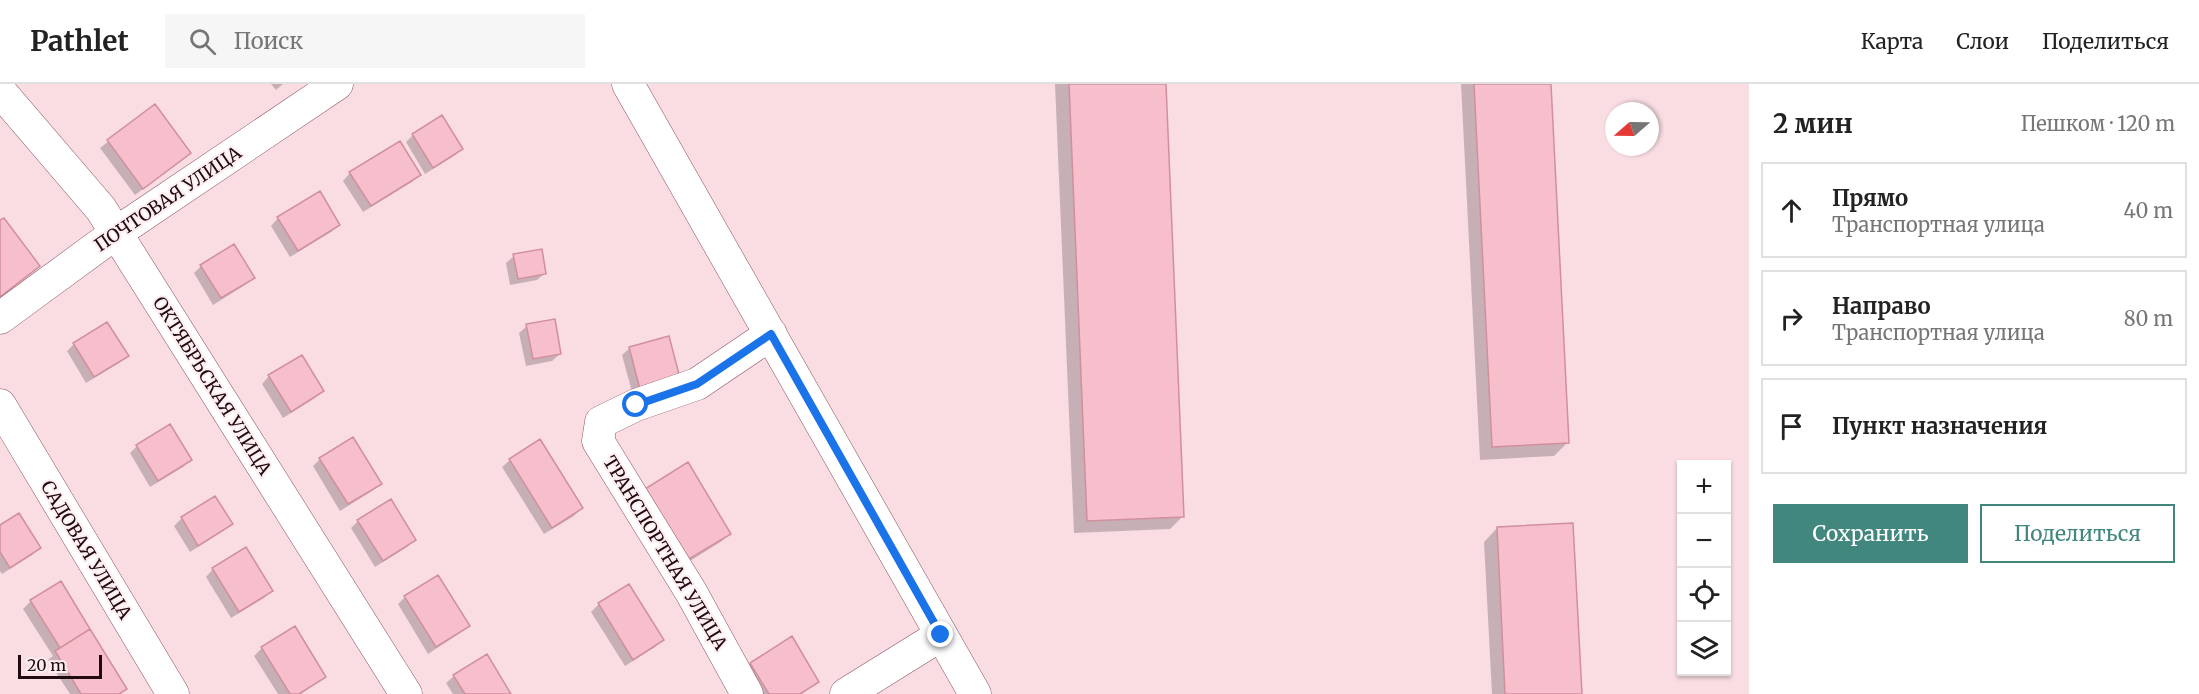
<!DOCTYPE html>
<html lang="ru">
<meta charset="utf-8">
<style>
body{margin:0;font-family:Merriweather,serif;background:#f6f6f6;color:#222}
.controls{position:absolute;right:18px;bottom:18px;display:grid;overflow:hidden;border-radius:0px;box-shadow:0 2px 4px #0004}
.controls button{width:54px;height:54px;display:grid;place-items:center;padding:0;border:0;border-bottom:2px solid #e0e0e0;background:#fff;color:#222;font:30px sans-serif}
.compass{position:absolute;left:1605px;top:18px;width:54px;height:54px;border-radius:50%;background:#fff;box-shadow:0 2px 4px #0004;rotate:250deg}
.scale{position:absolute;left:18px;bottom:15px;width:84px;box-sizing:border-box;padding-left:6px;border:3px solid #20090f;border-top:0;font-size:16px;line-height:21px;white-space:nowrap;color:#20090f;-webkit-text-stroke:4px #fdeef1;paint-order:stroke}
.stop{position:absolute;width:18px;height:18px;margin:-14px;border:4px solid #1a73e8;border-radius:50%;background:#fff}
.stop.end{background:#1a73e8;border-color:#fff;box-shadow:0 2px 6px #0008}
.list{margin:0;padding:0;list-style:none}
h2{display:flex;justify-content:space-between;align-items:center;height:78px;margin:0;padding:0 24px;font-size:26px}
h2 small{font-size:20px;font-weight:400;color:#767676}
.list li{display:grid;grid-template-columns:39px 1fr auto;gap:18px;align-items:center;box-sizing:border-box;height:96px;margin:0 12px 12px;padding:0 12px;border:2px solid #e0e0e0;border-radius:0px}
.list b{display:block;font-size:22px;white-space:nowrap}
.list p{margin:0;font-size:20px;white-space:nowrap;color:#767676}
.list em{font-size:20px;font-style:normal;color:#767676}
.actions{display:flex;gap:12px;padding:18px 24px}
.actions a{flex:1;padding:14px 0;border:2px solid #42877e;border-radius:0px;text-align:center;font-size:21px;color:#42877e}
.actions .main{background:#42877e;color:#fff}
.icon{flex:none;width:33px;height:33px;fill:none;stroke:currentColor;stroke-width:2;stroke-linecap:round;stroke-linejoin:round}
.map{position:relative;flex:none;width:1749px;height:610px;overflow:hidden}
header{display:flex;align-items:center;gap:36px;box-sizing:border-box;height:84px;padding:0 30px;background:#fff;border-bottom:2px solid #e0e0e0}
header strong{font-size:28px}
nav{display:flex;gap:33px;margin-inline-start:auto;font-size:21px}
.search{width:420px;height:54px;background:#f6f6f6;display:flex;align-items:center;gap:15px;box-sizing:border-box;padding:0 21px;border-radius:0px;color:#767676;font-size:22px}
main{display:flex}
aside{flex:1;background:#fff}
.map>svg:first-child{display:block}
.shadow{fill:#0003}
.building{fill:#f7bfcb;stroke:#d18f9e;stroke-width:1.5}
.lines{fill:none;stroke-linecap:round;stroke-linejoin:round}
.minor-casing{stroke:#8e5261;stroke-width:33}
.minor{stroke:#fff;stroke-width:32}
.route{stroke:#1a73e8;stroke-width:8}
.labels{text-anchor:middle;stroke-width:4.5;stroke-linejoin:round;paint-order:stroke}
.street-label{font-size:18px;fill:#20090f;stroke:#fdeef1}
</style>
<header>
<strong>Pathlet</strong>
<div class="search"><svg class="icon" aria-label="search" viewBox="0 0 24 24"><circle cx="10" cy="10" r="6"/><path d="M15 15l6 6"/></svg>Поиск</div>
<nav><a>Карта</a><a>Слои</a><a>Поделиться</a></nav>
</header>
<main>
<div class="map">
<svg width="1749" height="610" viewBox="0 0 1749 610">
<rect width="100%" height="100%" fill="#f9dde3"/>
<path class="shadow" d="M271,0H283L276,6Z
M1055,0H1165L1183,432L1170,445L1074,449Z
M1461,0H1549L1567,359L1554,372L1480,376Z
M154,22L182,76L135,111L100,64Z
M413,51L461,65L454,72L425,90L406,58Z
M350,89L419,91L412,98L363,128L343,97Z
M278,134L339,141L331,148L290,173L271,142Z
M514,172L545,189L537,196L510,201L506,179Z
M201,182L253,194L245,201L213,221L194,189Z
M527,242L560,270L552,277L526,282L519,249Z
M668,254L635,319L622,271L630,264Z
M74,260L127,271L119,279L86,299L67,267Z
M269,292L323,307L315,314L283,334L262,300Z
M137,362L191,375L183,383L150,403L130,369Z
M320,375L380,400L372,407L340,427L313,382Z
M510,376L581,424L574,432L544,450L502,383Z
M646,406L730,449L722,457L682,482Z
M182,434L231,440L223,447L190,468L174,442Z
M358,437L414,456L407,463L375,483L351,444Z
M0,443L39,464L32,471L2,490L0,487Z
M1497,444L1580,610H1492L1484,458Z
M213,485L271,507L264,514L231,534L206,493Z
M60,499L125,605L120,610H70L48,576L53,572L23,525L31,517Z
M629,502L662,556L655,563L625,582L591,528L598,521Z
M405,513L468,542L460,549L428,570L398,520Z
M295,544L324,593L301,610H278L254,572L262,564Z
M486,572L509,610H453L446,599L454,592Z
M751,580L818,597L802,610H757L744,587Z"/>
<path class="building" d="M1069,0H1166L1184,433L1087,437Z
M1474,0H1551L1569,359L1492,363Z
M155,20L191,69L143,105L107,56Z
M442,31L463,65L433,84L412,50Z
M400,57L421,91L371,122L349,88Z
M320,107L340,141L298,167L277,133Z
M4,134L40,182L0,213V136Z
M234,160L255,194L221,214L200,181Z
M542,165L546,190L518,195L513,170Z
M555,235L561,270L533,275L526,240Z
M107,238L129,272L94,293L73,259Z
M669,252L682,302L642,313L629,263Z
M302,271L324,307L291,328L268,291Z
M170,340L192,376L158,397L136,361Z
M353,353L382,400L348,420L319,374Z
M540,355L583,424L552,444L509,375Z
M688,378L731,450L689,475L645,405Z
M215,412L233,440L198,462L181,433Z
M391,415L416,456L383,477L357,436Z
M19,429L41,464L10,484L0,468V441Z
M1573,439L1582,610H1505L1497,443Z
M246,463L273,507L239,528L212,484Z
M438,491L470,542L436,563L404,512Z
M61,497L90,545L60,564L30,516Z
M629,500L664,556L633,576L598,519Z
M295,542L326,593L299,610H290L261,563Z
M90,545L127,605L119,610H81L55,567Z
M792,552L819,598L800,610H769L750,579Z
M487,570L511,610H465L453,591Z"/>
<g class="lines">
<g class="minor-casing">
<path id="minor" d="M628,0L975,610
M0,7L101,125L406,610
M0,234L116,149L337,0
M0,321L173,610
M747,610L691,508L598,357L601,338L636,321L697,300L771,250
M846,610L941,551"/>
</g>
<use href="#minor" class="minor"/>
</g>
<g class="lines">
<path class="route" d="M636,321L697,300L771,250L941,551"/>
</g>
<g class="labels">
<g class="street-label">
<text transform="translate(168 115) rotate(-34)" y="6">ПОЧТОВАЯ УЛИЦА</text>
<text transform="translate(212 302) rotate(58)" y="6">ОКТЯБРЬСКАЯ УЛИЦА</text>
<text transform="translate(86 466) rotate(59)" y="6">САДОВАЯ УЛИЦА</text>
<text transform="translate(665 469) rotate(59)" y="6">ТРАНСПОРТНАЯ УЛИЦА</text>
</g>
</g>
</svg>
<div class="controls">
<button>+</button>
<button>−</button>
<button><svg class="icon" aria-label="locate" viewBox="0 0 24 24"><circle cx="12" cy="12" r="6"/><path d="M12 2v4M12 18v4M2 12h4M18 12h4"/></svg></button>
<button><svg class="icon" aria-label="layers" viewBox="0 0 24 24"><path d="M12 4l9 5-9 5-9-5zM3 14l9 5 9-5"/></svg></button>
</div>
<svg class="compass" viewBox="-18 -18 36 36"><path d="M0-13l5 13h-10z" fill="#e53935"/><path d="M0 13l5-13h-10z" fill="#767676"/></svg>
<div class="scale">20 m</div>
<div class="stop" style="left:636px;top:321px"></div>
<div class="stop end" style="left:941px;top:551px"></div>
</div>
<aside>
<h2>2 мин<small>Пешком · 120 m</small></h2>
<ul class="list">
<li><svg class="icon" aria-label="ahead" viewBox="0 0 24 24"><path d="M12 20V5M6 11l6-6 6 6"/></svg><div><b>Прямо</b><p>Транспортная улица</p></div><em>40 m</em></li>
<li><svg class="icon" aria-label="right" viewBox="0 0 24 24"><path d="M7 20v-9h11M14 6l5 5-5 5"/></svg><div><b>Направо</b><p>Транспортная улица</p></div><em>80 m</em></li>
<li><svg class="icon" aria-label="arrive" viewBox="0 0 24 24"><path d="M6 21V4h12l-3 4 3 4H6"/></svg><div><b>Пункт назначения</b></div></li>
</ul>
<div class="actions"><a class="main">Сохранить</a><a>Поделиться</a></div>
</aside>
</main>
